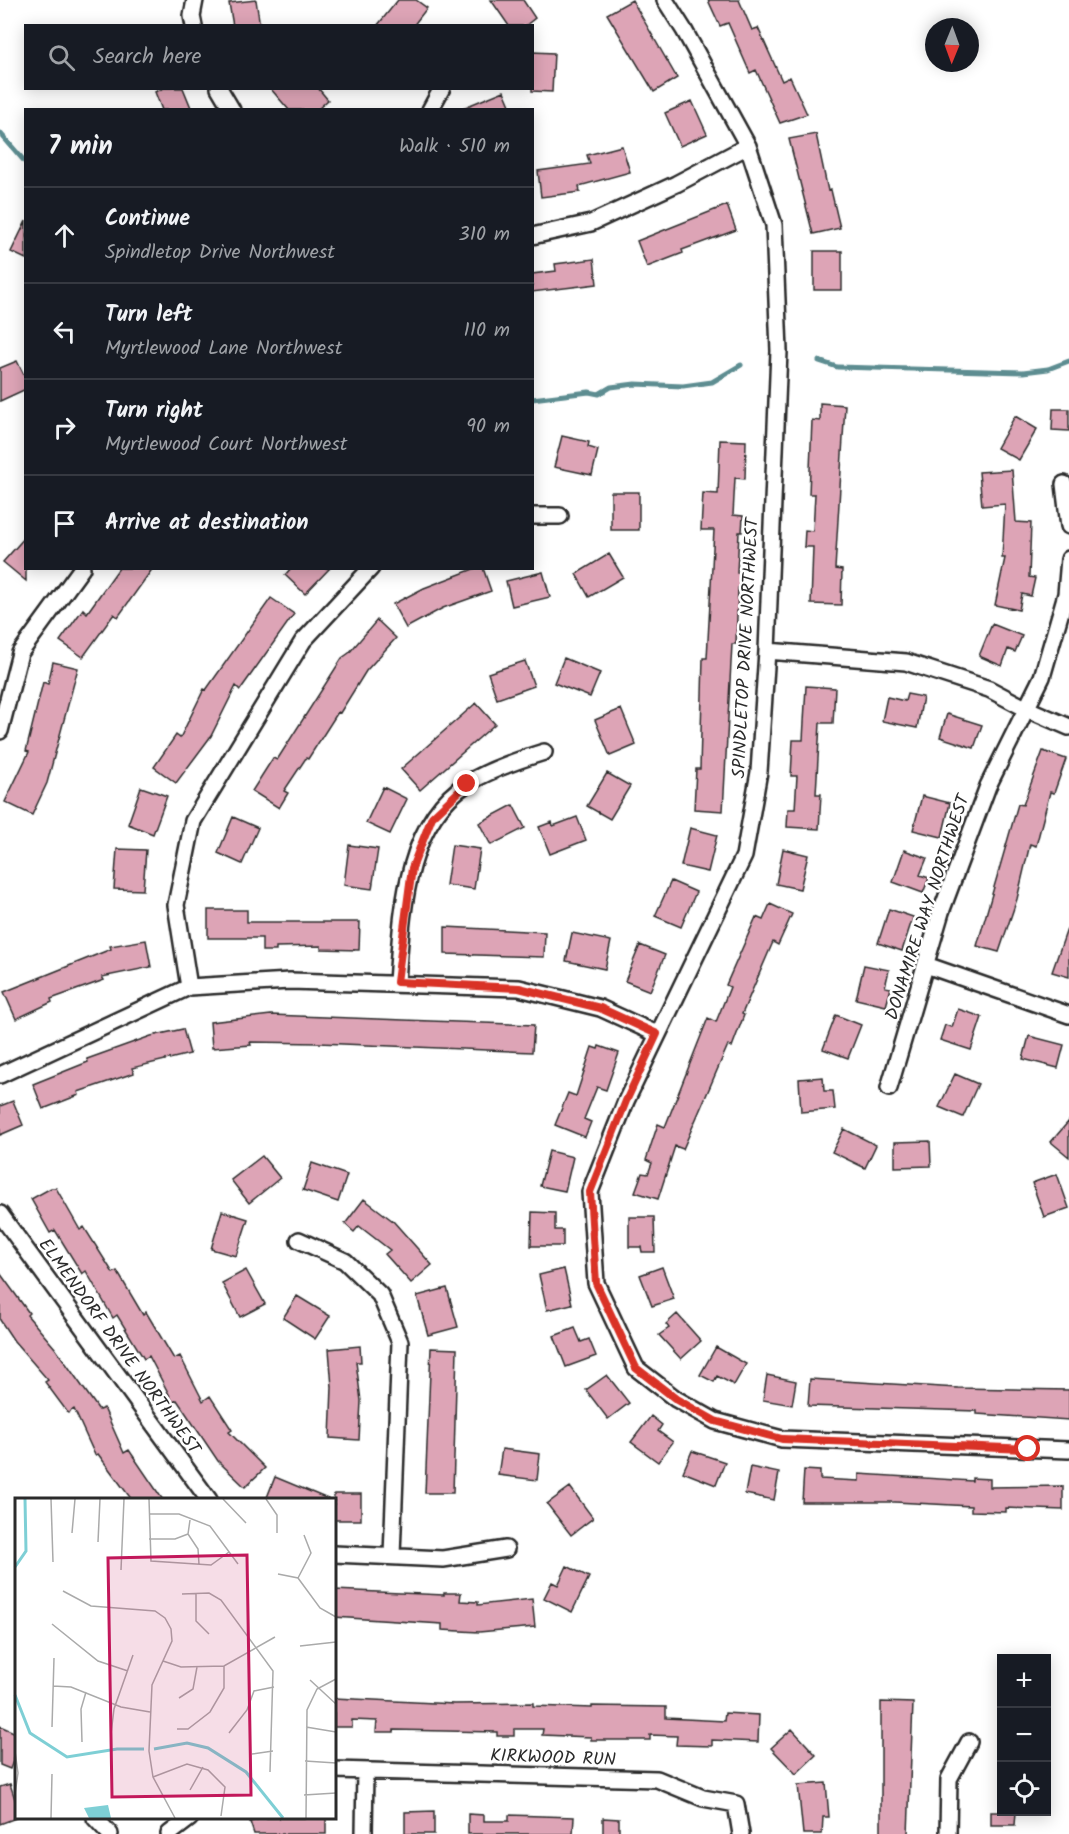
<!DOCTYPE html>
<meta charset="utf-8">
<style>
body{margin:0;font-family:Kalam,sans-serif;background:#20242c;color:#f1f3f6}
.controls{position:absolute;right:18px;bottom:18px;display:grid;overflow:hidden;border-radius:0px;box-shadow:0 3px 15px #0003}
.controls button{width:54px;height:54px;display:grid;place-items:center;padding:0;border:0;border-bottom:2px solid #363941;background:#171b24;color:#f1f3f6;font:30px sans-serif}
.compass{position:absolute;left:925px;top:18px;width:54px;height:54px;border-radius:50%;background:#171b24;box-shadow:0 3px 15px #0003;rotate:181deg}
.stop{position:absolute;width:18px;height:18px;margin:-14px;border:4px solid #d93025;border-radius:50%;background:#fff}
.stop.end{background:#d93025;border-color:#fff;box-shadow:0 2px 6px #0008}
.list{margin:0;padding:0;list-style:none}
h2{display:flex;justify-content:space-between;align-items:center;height:78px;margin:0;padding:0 24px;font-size:26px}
h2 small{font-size:20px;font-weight:400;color:#9ea1a6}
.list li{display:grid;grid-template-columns:39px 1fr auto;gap:18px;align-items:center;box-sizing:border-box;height:96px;padding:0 24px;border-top:2px solid #363941}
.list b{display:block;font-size:22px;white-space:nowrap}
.list p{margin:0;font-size:20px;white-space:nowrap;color:#9ea1a6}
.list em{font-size:20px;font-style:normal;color:#9ea1a6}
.icon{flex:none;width:33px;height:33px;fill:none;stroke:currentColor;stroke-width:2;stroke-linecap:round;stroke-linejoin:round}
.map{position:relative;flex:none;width:1069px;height:1834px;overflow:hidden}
.search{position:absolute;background:#171b24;box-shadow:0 3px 15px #0003;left:24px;top:24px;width:510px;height:66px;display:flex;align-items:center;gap:15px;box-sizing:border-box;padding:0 21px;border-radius:0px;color:#9ea1a6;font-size:22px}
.panel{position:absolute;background:#171b24;box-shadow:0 3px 15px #0003;left:24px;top:108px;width:510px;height:462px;border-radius:0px}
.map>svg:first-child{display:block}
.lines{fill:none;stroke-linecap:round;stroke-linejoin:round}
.stream{stroke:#5d8d91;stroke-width:5}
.building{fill:#dda4b6;stroke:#2b2b2b;stroke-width:1.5}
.minor-casing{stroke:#2b2b2b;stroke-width:20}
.minor{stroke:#fff;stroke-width:15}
.route{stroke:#d93025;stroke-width:8}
.labels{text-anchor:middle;stroke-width:5;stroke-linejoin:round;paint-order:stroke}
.street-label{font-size:18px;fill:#2b2b2b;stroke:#fff}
.inset-river{fill:none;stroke:#7ecfd5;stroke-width:3}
.inset-road{fill:none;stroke:#aaa;stroke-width:1.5}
.view{fill:#c2185b;fill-opacity:0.15;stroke:#c2185b;stroke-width:3}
.inset-edge{fill:none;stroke:#2b2b2b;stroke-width:3}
</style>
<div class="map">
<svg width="1069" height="1834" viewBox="0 0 1069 1834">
<rect width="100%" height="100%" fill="#fff"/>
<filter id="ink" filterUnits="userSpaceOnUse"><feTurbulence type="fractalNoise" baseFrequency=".0167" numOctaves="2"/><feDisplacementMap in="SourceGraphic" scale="12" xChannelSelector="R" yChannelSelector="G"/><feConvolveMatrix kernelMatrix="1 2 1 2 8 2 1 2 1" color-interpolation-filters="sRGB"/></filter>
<g filter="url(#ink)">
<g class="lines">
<path class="stream" d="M0,133L26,163
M819,361L837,367L1023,372L1048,369L1069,361
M532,399L589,392L599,394L611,387L635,384L683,386L712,382L741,365"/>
</g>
<path class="building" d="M256,0L260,26H233L229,3Z
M398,0H416L427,8L413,26H377Z
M491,0H523L535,18L525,26H509Z
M632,0L677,78L654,92L607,14Z
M708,0H739L752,30L758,28L782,81L790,77L807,114L780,123L756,70L750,73L728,23L720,26Z
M532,52L554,53L552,92L532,91Z
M164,88H183L192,110H162L155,92Z
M270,88H318L328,100L317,110H289Z
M504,91L512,110H460V109Z
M692,101L707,134L680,146L665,113Z
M816,134L828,191L831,190L840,228L813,234L789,139Z
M622,146L630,172L579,186L580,192L541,197L538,171L590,164L587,155Z
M727,205L736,230L682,250L683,253L647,267L637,241Z
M26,221V259L11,252Z
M814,251H842V290H814Z
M594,259L597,284L532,292V274L556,271L555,264Z
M17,361L26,379V389L0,401V368Z
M820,403L845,405L835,569L842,570L841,605L811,604L813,547H804L805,530L813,531L815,494H809L812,420L820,421Z
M1053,409H1069V431L1052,430Z
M1015,416L1037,429L1019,460L997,448Z
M562,436L589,442L588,447L598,450L592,475L554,467Z
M720,440L746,441L745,479L735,478L733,515L743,516L742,532H739L737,573H741L740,588H738L736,644H732L723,811L694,809L696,769H700L703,658H707L714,530H701L703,493L718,494Z
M1012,470L1016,522L1031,523L1029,577L1035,578L1031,596L1022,594L1019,610L995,605L1005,558H1002L1005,504L982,506L979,472Z
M611,492H639V530H611Z
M26,536V581L3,562Z
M609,554L623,577L589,597L576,574Z
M119,568H153L118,617L114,614L83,657L60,641L83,609L87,613Z
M291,568H330L305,594L285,575Z
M476,568H483L491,591L443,608L406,628L393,604L424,588Z
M543,572L550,597L512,606L506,581Z
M271,598L294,614L240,690L236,686L211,736L176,783L154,767L176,735L180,738L204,689L206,690Z
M377,620L396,638L366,671L340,713L338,712L308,759L306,758L284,791L288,793L279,808L252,791L273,758L277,760L342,658L349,653Z
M992,624L1022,636L1015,652L1008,649L1002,666L979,656Z
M564,658L600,673L590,697L554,683Z
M525,661L534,686L497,699L488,673Z
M53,662L78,668L47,783L32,815L5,802L29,752L26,751L43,682L48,684Z
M806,686L835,688L833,723H820L816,794H821L819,829L787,827L788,809H795L797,776H791L793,740H803Z
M907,694L923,697L917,728L882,721L887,697L905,701Z
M476,703L495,724L420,790L401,769Z
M621,709L636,745L610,756L595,720Z
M947,714L982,725L974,748L940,737Z
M1043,751L1066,759L1054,793L1050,792L1036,846L1030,844L1017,899L999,952L977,946L1018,804L1023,805Z
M607,773L630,786L610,819L587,806Z
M141,787L167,796L153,834L128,824Z
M383,787L407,799L390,834L366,823Z
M922,796L950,803L942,837L913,830Z
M513,805L525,828L491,845L479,823Z
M233,817L258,828L242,864L218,853Z
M577,817L586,840L550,854L539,827L552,822L553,826Z
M690,828L717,835L708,872L681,866Z
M349,845L378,849L372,889L344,885Z
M452,845L480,849L474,889L446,885Z
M117,849L146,850L143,890L114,889Z
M783,849L808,855L800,889L776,884Z
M904,850L927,858L920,875L929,878L923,893L893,882Z
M671,881L696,892L681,927L655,916Z
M770,904L792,914L778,945L773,942L742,1014L744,1015L732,1047L728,1045L683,1149L675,1146L658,1199L635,1192L642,1173L648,1174L652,1163L646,1160L658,1124L665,1127L708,1018L716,1022L730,987L726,985L756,917L763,920Z
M889,909L913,917L902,951L878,943Z
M208,910H247V922H360L359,950L321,949V946L276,947V951H262V938H208Z
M445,927L545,932L544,957L445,954Z
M1067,929L1069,930V977L1052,972Z
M572,933L611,941L605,969L566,961Z
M146,940L151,967L102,977L104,980L51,999L52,1002L16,1019L4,992L111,949L110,946Z
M640,945L665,955L650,991L625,981Z
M864,965L889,970L885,987L891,988L886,1006L856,999Z
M958,1009L982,1017L971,1050L940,1040L945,1025L952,1027Z
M271,1015L534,1025L532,1052L319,1043L250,1042L251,1045L212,1048L210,1022Z
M836,1015L861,1025L848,1058L823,1049Z
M183,1029L190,1054L132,1068L134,1073L78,1092L79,1095L43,1109L33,1084L88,1062L87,1059L151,1036Z
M1029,1036L1064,1045L1058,1068L1023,1059Z
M599,1046L619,1053L606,1090L597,1087L584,1119L591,1122L585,1137L555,1125L568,1093L576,1096L592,1047L598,1049Z
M955,1074L978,1084L963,1117L939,1107Z
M823,1077L824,1091H833L835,1109L801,1112L799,1079Z
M13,1101L23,1125L0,1135V1106Z
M1069,1121V1157L1051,1142Z
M844,1129L876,1145L865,1168L832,1152Z
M930,1141L931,1166L895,1167V1142Z
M549,1151L573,1157L565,1191L540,1186Z
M262,1156L280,1178L249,1203L231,1180Z
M312,1163L347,1175L338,1202L303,1190Z
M1057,1174L1069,1208L1044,1217L1032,1183Z
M51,1188H56L80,1230L84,1227L113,1273L117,1271L143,1315L146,1312L174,1359L180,1356L203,1401L210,1396L232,1430L229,1432L265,1468L245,1487L218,1461L177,1400L173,1402L149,1356L144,1359L117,1315L113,1318L86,1271L82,1274L55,1230L50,1233L31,1199Z
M364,1199L393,1221L432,1265L411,1283L385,1254L390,1250L359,1226L354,1232L345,1224Z
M222,1211L248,1219L236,1256L211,1249Z
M532,1212L555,1213V1230H563V1246H531Z
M629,1217H654L655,1252H642L641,1247H629Z
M662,1267L674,1299L652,1306L640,1275Z
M564,1269L572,1304L547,1310L539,1275Z
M246,1270L265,1304L240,1317L222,1283Z
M0,1273L29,1313L27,1315L55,1348L99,1410L104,1408L124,1453L129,1450L163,1500H132L98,1454L95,1455L74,1409L68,1413L45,1382L48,1380L14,1341L0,1320Z
M447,1288L458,1327L428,1335L417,1296Z
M297,1296L330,1316L315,1339L283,1318Z
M677,1314L701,1341L681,1359L659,1335L669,1328L666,1324Z
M575,1328L581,1342L589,1339L596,1356L566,1367L554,1336Z
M360,1346L361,1362H356L361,1401L359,1440L330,1438L332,1387L329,1349Z
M716,1347L746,1364L734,1385L717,1376L714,1382L700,1375Z
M431,1348L457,1349L453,1493H425Z
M607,1375L629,1403L608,1419L586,1390Z
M767,1375L796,1381L792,1405L763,1400Z
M810,1379L958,1388L1069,1390V1420L977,1414V1411L808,1406Z
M651,1416L662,1425L658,1431L673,1442L658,1462L631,1442Z
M502,1449L540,1454L537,1480L498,1475Z
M692,1451L725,1462L716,1485L683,1472Z
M750,1467L779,1473L774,1500L745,1494Z
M804,1470L820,1471V1479L859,1481V1474L972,1481V1478L990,1479V1487L1063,1486V1510L1006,1508V1512L971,1511V1506L895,1502H802Z
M275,1477L328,1499V1500H266Z
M570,1487L593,1518L571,1535L547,1504Z
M334,1494H361V1520H334Z
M567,1566L589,1577L572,1612L544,1598L552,1582L558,1585Z
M334,1590L444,1595V1593H461L460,1601L478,1602V1605L532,1599L535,1627L479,1632L442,1630V1624L334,1617Z
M334,1698L454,1704L533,1703V1706L592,1708V1706L666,1707V1718L724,1721L725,1713L759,1715L758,1742L712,1740V1746L676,1745L677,1736L650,1735V1740H591V1737L542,1735L543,1729H514V1736H497V1732L394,1730V1732H376L377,1721L352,1720V1727H334Z
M881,1702L913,1703L908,1834H881Z
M0,1726L16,1733V1753L10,1769L0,1765Z
M792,1729L816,1755L796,1774L771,1748Z
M826,1783L829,1817H823L822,1834H803L798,1785Z
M10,1784L16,1802V1818L0,1824V1787Z
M434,1811V1834H405V1812Z
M991,1812H1016L1015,1825H991Z
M468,1814L484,1815V1821H509V1815L574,1817L573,1834H468Z
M262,1818H326V1834H254L250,1822Z
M603,1818L619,1819V1834H603Z"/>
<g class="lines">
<g class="minor-casing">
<path id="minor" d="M665,0L684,30L748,146L774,225L779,351L767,651L759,772L744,856L626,1101L590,1192L596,1283L636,1368L676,1399L715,1421L782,1439L1069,1450
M194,26L192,16L195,0
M219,88L232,110
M430,110L442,88
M532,236L591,223L676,184L748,146
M1064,484L1069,526
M532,516H560
M767,651L906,662L989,689L1025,708L1069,727
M0,731L20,653L82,568
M926,965L1069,1015
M397,982C402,916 404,823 468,783C491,769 518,760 544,752
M189,987L176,905L193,821L303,641L371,568
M0,1075L189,987L290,981L519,988L600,1008L657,1034
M889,1088L941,912L988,786L1042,677L1066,594L1069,559
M0,1214L209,1500
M299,1240L345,1261L380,1295L400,1342L392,1556
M334,1554L443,1559L506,1549
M334,1770L657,1779L703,1798L736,1804L741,1834
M95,1818L110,1834
M169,1834L190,1818
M364,1834L365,1771
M948,1834L949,1779L969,1742"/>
</g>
<use href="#minor" class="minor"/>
</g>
</g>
<g class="lines" filter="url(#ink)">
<path class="route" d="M467,784L432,817L412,868L397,982L519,988L600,1008L657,1034L626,1101L590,1192L596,1283L636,1368L676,1399L715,1421L782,1439L1028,1449"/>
</g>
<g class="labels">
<g class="street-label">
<text transform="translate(745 648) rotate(-87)" y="6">SPINDLETOP DRIVE NORTHWEST</text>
<text transform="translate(927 907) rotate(-72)" y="6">DONAMIRE WAY NORTHWEST</text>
<text transform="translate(120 1346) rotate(54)" y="6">ELMENDORF DRIVE NORTHWEST</text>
<text transform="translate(553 1757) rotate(2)" y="6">KIRKWOOD RUN</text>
</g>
</g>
<g transform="translate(15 1498)">
<rect width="321" height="321" fill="#fff"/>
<path d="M93,307L96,320H74L69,310Z" fill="#7ecfd5"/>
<path class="inset-river" d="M0,69L11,53L10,1M0,197L15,235L52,259L102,251H129M139,251L172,245L193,250L231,274L268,320"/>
<path class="inset-road" d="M36,1L38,64M134,1L136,63L196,67L214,54M208,1L231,25M251,1L262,17V35M134,16H164L195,28L223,66M175,22L173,36L183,51L184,66M57,35L60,1M134,41H160L173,36M83,44L85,1M106,72L109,1M263,76L283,80L305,110L321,119M283,80L296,55L289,37M48,93L76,108L140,113L150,120L156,131L157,143L137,187L134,253L138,279L160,320M181,95V123L194,136M167,96L194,95L206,102L258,173L255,274M37,126L83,163L113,173M285,148L321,144M148,163L166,169L209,168L260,139M295,182L321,206M38,188L56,189L106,209L135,214M164,200L178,191L182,169M37,229L39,160M291,229L321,234M162,231H173L195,214L209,190V168M214,235L232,212L239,193L259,189M96,236L99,211L118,157M67,244L66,211L71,194M0,253L3,275L0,296M237,256L258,253M290,263L321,265M138,279L172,266L193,272L210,289L206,318M175,292L188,269M289,297L321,295M36,320L37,276M291,320L292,212L302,191L321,181"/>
<path class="view" d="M232,57L236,297L97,299L93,60Z"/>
<rect width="321" height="321" class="inset-edge"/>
</g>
</svg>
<div class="controls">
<button>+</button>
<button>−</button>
<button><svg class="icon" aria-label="locate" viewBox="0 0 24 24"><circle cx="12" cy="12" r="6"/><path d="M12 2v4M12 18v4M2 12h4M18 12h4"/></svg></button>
</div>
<svg class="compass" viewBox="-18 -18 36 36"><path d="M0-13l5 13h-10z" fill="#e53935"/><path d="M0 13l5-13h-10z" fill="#9ea1a6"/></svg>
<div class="stop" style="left:1028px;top:1449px"></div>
<div class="stop end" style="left:467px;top:784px"></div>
<div class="search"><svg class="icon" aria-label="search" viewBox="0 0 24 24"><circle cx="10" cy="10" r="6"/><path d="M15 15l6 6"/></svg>Search here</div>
<section class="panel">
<h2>7 min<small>Walk · 510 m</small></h2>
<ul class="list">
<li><svg class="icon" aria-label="ahead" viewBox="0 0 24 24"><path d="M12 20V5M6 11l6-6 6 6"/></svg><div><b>Continue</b><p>Spindletop Drive Northwest</p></div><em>310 m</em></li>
<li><svg class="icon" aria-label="left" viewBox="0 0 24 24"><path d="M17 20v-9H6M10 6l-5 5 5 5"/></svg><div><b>Turn left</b><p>Myrtlewood Lane Northwest</p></div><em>110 m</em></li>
<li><svg class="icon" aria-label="right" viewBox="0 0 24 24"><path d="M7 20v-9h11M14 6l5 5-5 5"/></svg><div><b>Turn right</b><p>Myrtlewood Court Northwest</p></div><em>90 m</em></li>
<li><svg class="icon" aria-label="arrive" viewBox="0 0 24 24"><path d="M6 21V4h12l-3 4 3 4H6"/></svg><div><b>Arrive at destination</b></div></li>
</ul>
</section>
</div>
